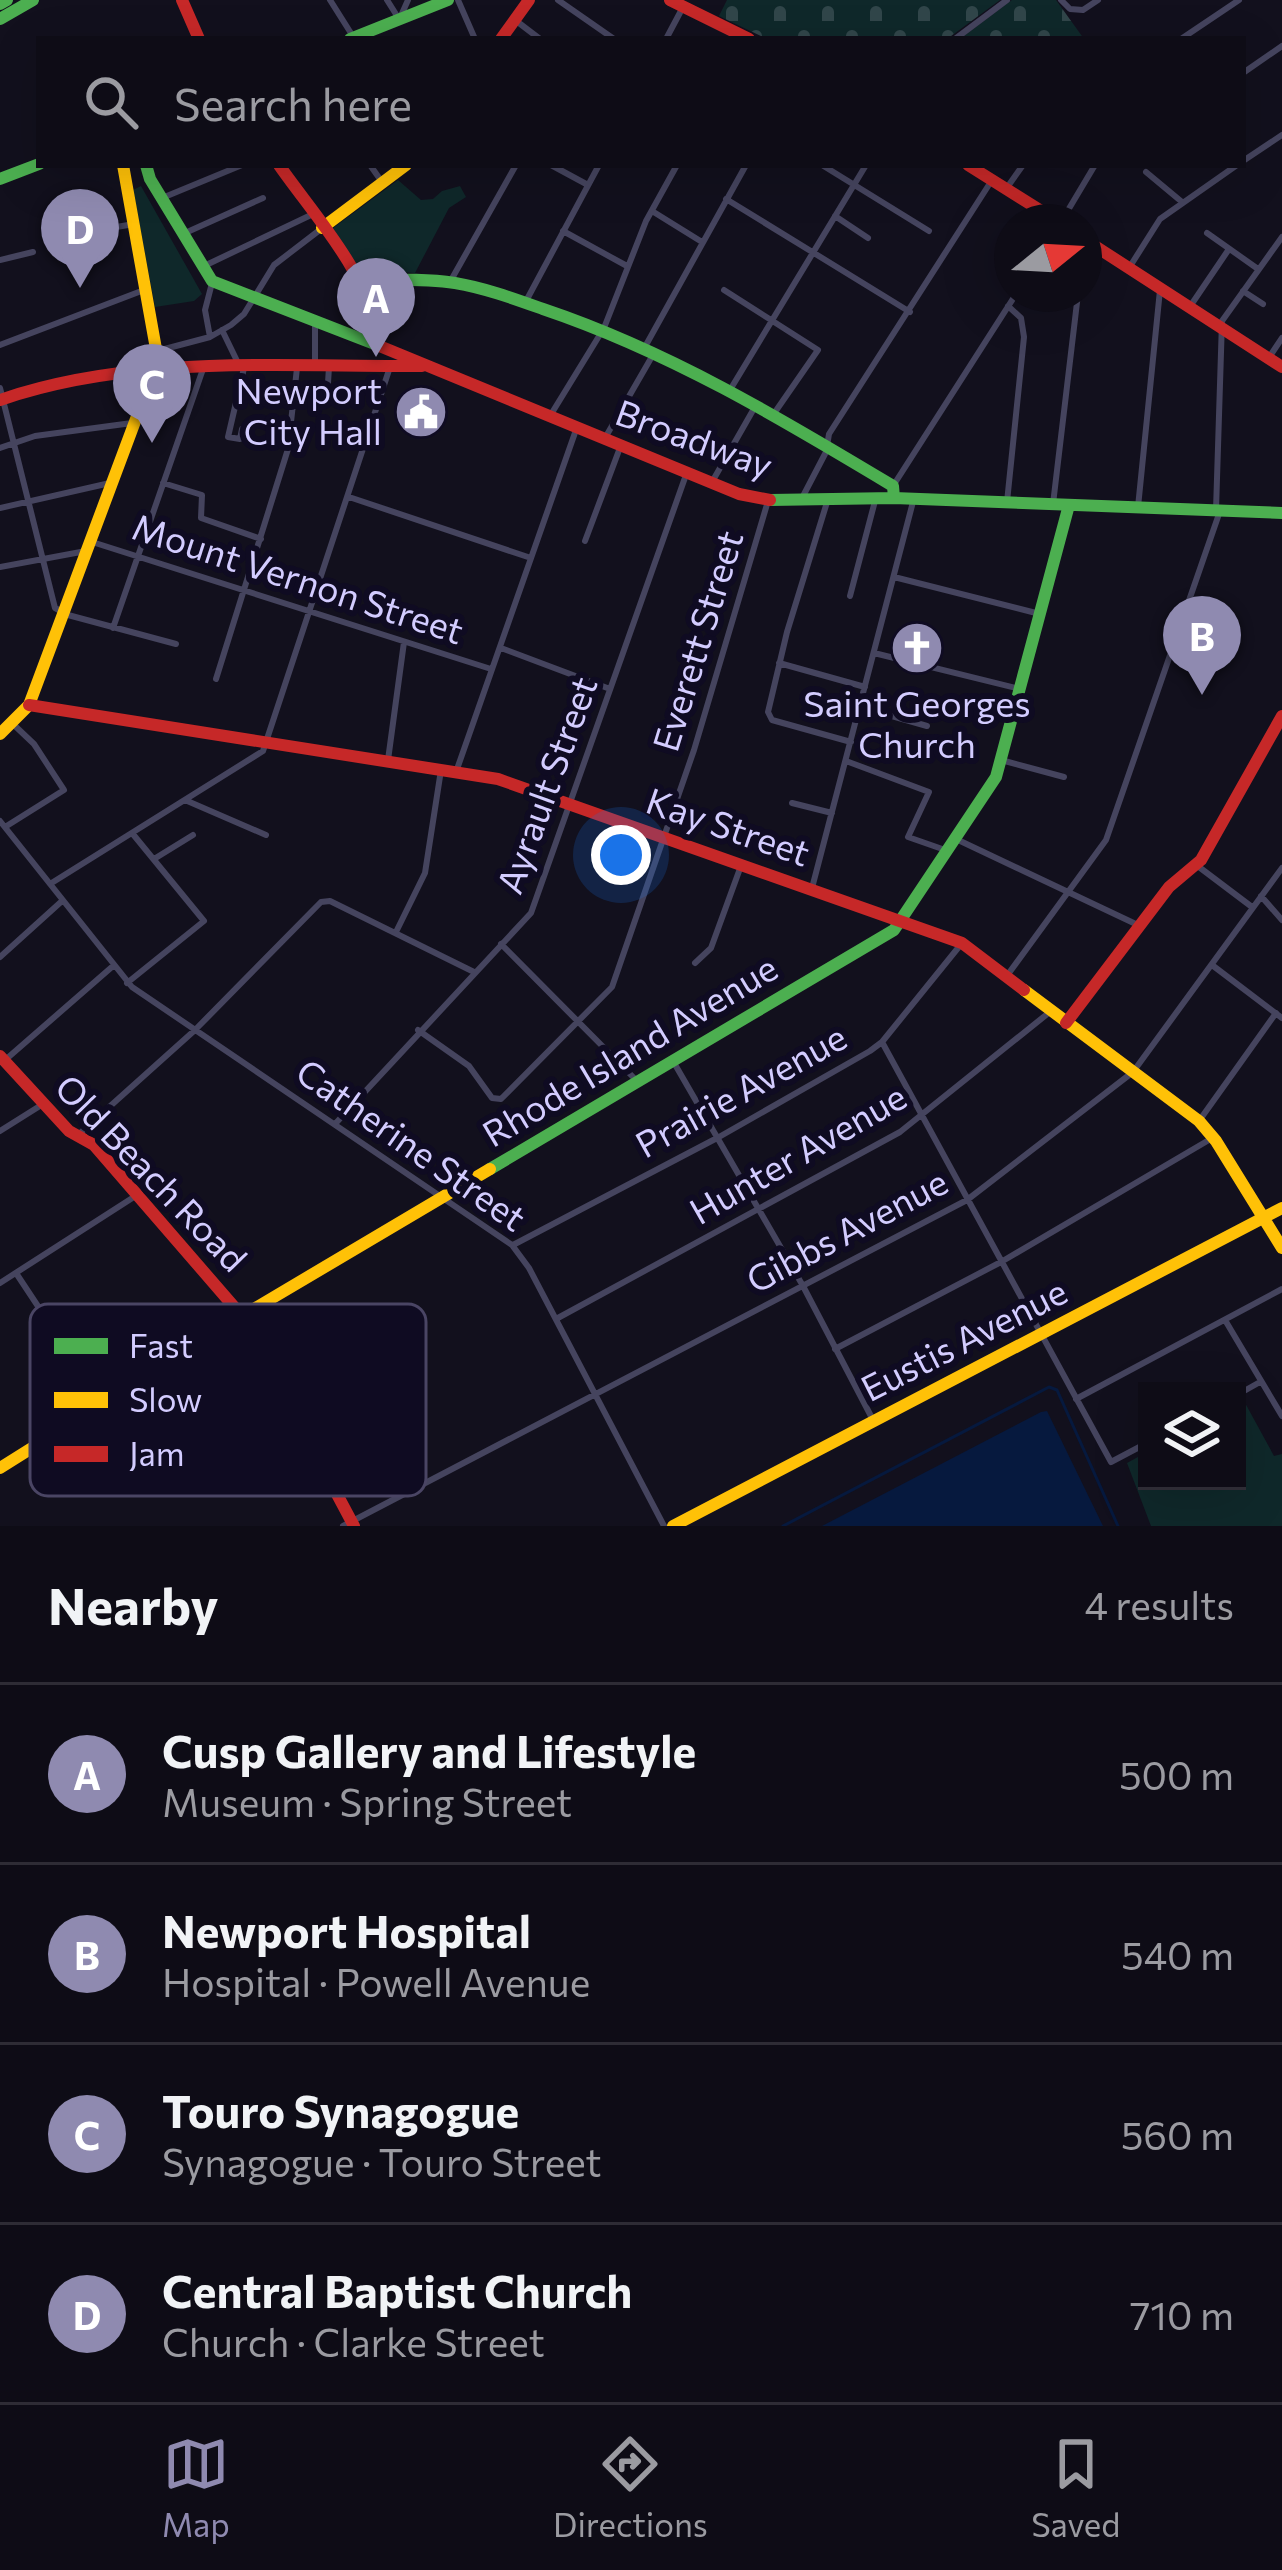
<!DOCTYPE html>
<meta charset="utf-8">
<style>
body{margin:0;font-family:Commissioner,sans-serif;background:#17151f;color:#f1f3f6}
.controls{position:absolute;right:36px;bottom:36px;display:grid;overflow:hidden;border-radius:0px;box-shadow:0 12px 48px #0002}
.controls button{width:108px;height:108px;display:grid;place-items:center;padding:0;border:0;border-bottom:3px solid #2e2c35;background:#0e0c16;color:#f1f3f6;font:60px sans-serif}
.compass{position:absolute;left:994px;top:204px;width:108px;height:108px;border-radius:50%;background:#0e0c16;box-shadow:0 12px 48px #0002;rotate:72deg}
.you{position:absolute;left:621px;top:855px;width:42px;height:42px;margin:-30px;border:9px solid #fff;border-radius:50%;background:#1a73e8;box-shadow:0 0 0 18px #1a73e833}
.badge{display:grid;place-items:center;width:78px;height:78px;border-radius:50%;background:#8f8ab0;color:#fff;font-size:39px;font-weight:700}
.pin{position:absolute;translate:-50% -99px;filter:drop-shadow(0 3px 6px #0008)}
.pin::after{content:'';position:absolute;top:63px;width:42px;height:36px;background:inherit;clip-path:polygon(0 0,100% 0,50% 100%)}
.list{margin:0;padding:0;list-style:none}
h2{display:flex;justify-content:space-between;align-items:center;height:156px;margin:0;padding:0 48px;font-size:51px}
h2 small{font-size:39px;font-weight:400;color:#9b9ba1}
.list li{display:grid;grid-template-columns:78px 1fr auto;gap:36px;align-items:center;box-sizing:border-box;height:180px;padding:0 48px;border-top:3px solid #2e2c35}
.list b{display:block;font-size:45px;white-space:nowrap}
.list p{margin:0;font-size:39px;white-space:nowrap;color:#9b9ba1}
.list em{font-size:39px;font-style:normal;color:#9b9ba1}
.icon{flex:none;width:66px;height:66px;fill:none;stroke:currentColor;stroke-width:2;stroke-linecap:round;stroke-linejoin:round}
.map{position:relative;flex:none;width:1282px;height:1526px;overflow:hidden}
.search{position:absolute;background:#0e0c16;box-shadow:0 12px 48px #0002;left:36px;right:36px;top:36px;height:132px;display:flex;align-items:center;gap:30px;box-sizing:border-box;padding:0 42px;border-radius:0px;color:#9b9ba1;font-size:45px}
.sheet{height:876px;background:#0e0c16}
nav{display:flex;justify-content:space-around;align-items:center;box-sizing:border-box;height:168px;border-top:3px solid #2e2c35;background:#0e0c16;font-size:33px;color:#9b9ba1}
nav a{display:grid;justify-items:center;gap:6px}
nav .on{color:#8f8ab0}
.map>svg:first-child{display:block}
.green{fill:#0f282a}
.cemetery{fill:url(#cemetery-stones)}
.water{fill:#06193e}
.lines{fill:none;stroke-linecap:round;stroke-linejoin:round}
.stream{stroke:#06193e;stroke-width:3}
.street{stroke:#45445e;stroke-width:6}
.fast{stroke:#4caf50;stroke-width:12}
.slow{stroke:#ffc107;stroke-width:12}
.jam{stroke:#c62828;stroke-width:12}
.labels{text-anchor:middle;stroke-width:12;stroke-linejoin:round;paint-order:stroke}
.poi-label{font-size:36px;fill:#d3ccff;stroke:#0f0b22;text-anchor:end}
.street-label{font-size:36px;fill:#d3ccff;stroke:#0f0b22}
.key{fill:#0f0b22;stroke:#4a4564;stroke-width:3}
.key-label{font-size:33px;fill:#d3ccff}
</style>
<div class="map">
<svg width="1282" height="1526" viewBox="0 0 1282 1526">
<defs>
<pattern id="cemetery-stones" width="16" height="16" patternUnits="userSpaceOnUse" patternTransform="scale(3)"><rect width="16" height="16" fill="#0f282a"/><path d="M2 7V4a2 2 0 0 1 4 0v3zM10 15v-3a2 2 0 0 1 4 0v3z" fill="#31464a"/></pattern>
</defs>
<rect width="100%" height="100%" fill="#12101d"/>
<path class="green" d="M398,180L421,200L433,199L442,191L460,186L466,197L449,208L415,273L360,270L329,231Z
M141,186L202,294L194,301L155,307L133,190Z
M1244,1401L1274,1456L1282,1454V1526H1151L1127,1463L1147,1452V1481H1237V1404Z"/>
<path class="cemetery" d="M727,0H1000L947,39H767L719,16Z
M1012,0H1056L1084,39H960Z"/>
<path class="water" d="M1047,1411L1103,1526H822L1041,1412Z"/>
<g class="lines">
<path class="stream" d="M783,1526L1049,1387L1057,1390L1118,1526"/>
<path class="street" d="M330,0L354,38
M387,0L399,19
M458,0L475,39
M558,0L614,39
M1061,0L1070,9L1083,10L1098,0
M400,18L408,0
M515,20L540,39
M666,39L683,7
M955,39L1007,0
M1181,39L1239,0
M1243,73L1282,46
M1243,161L1282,135
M370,165L382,182
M551,165L588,185
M822,165L929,231
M1146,172L1182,202
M1006,189L1023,165
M162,198L242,165
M726,199L910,312
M652,211L702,242
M835,216L868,238
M1061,222L1095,165
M563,231L627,266
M87,232L134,224
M185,233L263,198
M1207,233L1258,269
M0,260L33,252
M204,266L311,215
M1129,268L1160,219L1237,165
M1084,281L1100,249
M450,282L516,165
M724,290L818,350L773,415
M1243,291L1263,304
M525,303L599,165
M1189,308L1229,249
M222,330L239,365
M210,337L205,310L212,283
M0,345L144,290
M646,345L746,165
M157,351L210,337L231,325L244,314L274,265L321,229
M1268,359L1282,338
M315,366V322
M0,388L55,608L68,615L176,644
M730,390L866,165
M327,399L329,367
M550,416L604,328L646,221L677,165
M242,429L240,439L228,437L244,368
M605,438L654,353
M0,448L35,436L132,423
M712,482L756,405
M163,483L202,495L201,518L261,539
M893,486L1016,294
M349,497L531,558
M828,499L787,632L768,712L772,720L851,742
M801,500L826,452L829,434L992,180
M1007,502L1024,337L1021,318L1008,306
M1053,504L1078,294
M1138,507L1160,290
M0,508L110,483
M1216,510L1222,321L1282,237
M89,541L491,669
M585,541L621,445
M0,567L86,551
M894,577L1040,614
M850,596L875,501
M113,628L203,369
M501,648L610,689
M874,653L1020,689
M779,663L865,687
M216,679L288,449L297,368
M860,707L927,726
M388,760L404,642
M1001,760L1064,777
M846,761L929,792L908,837L948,851
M456,772L577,427
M185,800L266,835
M792,803L832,813
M0,821L132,987L512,1245L529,1268L664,1526
M5,827L64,790L34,744L14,725
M956,839L1140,926
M154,859L193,835
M1195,864L1252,907
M50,884L263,751L390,367
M812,888L914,498
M1261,896L1282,920
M396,932L425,873L441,770
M501,944L638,1082
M0,957L62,901
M695,963L711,948L742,863
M1212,965L1282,1018
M1006,977L1106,840L1220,511
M127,983L204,921L132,833
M418,1030L469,1066L492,1098L501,1099L612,987L694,750L768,501
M882,1042L1111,1462L1147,1443
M4,1061L113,966
M673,1061L803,1286L873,1420
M1199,1121L1276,1013
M335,1124L531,913L687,472
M0,1131L43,1104
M78,1135L195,1030L321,902L330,901L474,972
M513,1245L719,1137L870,1051L882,1042L962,943
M16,1273L102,1403
M0,1283L137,1195
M556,1319L900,1132L1051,1011
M1225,1320L1282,1416
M835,1349L1001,1262L1214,1137
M1237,1395L1260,1382
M1076,1399L1282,1289
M343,1526L967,1200L1133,1072L1282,868"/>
<path class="fast" d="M0,4L7,0
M0,19L33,0
M350,39L448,0
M146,165L150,179L212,281L377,345
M0,179L39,164
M355,280C388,280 422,278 455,283C485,288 515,299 543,309C668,351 780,418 893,486L894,498
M373,310L374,291L392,280
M770,500L894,498L1282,513
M490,1169L894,930L996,777L1069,505"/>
<path class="slow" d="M322,228L406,165
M0,734L29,705L158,360L123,165
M1024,990L1199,1121L1216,1141L1282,1248
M0,1468L242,1316L490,1169
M673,1526L1282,1208"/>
<path class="jam" d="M182,0L199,39
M670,0L749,39
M501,39L529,0
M279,165C315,217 375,279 377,345L739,494L770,500
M968,165L1059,222
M1084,239L1282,367
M0,400C133,354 283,367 422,366
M29,705L498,779L962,943L1024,990
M1066,1023L1169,887L1201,860L1282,716
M0,1056L69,1131L94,1145L242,1316L354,1526"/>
</g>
<defs>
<g id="civic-disc" transform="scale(2.7)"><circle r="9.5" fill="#8f8ab0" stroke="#0f0b22"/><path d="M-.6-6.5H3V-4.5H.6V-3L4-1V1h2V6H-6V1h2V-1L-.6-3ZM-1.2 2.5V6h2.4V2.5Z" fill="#fff"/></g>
<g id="church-disc" transform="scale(2.7)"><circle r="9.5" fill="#8f8ab0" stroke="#0f0b22"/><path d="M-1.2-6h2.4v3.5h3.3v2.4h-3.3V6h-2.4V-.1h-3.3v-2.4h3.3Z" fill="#fff"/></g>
</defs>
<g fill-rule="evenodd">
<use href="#civic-disc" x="421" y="412"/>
<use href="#church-disc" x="917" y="648"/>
</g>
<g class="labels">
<g class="poi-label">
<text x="382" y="404">Newport<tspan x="382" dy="41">City Hall</tspan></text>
<text x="917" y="717" text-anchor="middle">Saint Georges<tspan x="917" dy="41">Church</tspan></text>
</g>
<g class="street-label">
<text transform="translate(694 439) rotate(20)" y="13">Broadway</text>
<text transform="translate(298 579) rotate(18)" y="13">Mount Vernon Street</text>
<text transform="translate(698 641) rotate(-73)" y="13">Everett Street</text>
<text transform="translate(547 785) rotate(-70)" y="13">Ayrault Street</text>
<text transform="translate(728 827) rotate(19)" y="13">Kay Street</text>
<text transform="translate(630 1051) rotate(-31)" y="13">Rhode Island Avenue</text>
<text transform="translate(741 1091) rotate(-29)" y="13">Prairie Avenue</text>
<text transform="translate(411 1145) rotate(35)" y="13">Catherine Street</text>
<text transform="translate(798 1154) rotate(-30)" y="13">Hunter Avenue</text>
<text transform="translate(151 1173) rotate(46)" y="13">Old Beach Road</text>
<text transform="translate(847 1231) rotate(-28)" y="13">Gibbs Avenue</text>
<text transform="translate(964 1340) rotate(-27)" y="13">Eustis Avenue</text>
</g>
</g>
<rect x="30" y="1304" width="396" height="192" rx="18" class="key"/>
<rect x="54" y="1338" width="54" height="16" fill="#4caf50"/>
<rect x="54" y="1392" width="54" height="16" fill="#ffc107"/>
<rect x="54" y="1446" width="54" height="16" fill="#c62828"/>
<g class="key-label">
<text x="129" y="1358">Fast</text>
<text x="129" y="1412">Slow</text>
<text x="129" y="1466">Jam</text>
</g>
</svg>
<div class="controls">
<button><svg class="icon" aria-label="layers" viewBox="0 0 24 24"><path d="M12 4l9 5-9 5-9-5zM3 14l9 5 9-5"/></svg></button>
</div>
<svg class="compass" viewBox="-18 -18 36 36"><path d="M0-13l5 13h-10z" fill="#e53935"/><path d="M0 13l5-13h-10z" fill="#9b9ba1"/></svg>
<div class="you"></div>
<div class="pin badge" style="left:376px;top:357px">A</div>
<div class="pin badge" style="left:1202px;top:695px">B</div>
<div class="pin badge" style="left:152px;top:443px">C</div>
<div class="pin badge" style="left:80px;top:288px">D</div>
<div class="search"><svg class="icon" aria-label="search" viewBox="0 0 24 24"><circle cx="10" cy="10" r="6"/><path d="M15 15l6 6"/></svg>Search here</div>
</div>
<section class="sheet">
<h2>Nearby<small>4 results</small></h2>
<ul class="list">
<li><span class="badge">A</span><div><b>Cusp Gallery and Lifestyle</b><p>Museum · Spring Street</p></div><em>500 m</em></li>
<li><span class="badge">B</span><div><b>Newport Hospital</b><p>Hospital · Powell Avenue</p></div><em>540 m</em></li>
<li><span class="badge">C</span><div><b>Touro Synagogue</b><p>Synagogue · Touro Street</p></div><em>560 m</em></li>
<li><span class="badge">D</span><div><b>Central Baptist Church</b><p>Church · Clarke Street</p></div><em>710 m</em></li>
</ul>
</section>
<nav>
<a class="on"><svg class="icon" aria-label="map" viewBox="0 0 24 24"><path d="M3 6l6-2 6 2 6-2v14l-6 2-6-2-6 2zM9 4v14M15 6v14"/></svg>Map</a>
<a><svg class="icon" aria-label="directions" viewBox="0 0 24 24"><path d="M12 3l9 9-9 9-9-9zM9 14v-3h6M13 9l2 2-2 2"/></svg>Directions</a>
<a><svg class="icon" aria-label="saved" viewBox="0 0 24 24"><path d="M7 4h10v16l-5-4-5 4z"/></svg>Saved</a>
</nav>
